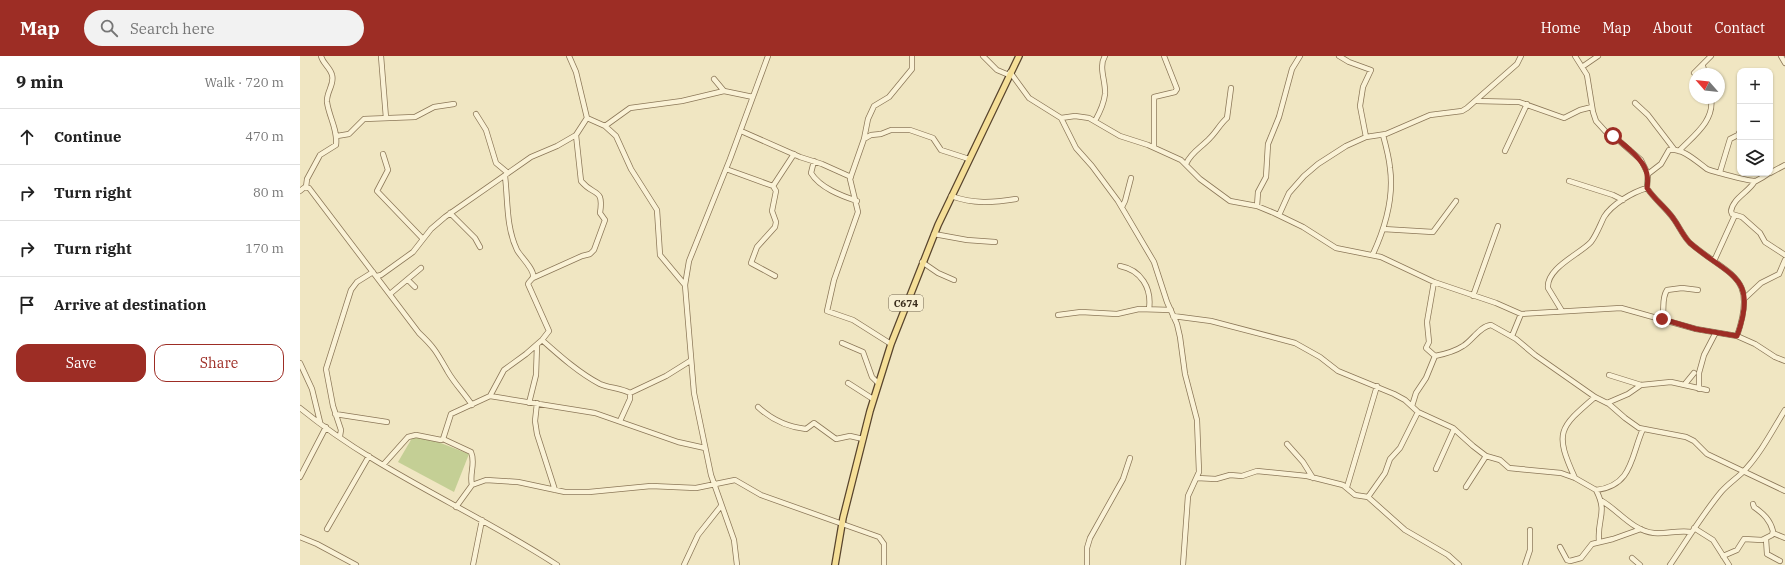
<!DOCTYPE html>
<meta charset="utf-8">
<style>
body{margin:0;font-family:"IBM Plex Serif",serif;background:#f2f2f2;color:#222}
.controls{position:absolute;right:12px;top:12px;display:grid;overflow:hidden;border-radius:8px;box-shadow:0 1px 3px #0004}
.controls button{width:36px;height:36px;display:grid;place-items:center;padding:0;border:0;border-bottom:1px solid #e0e0e0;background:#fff;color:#222;font:20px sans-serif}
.compass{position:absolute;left:1389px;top:12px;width:36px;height:36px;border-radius:50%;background:#fff;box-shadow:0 1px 3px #0004;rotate:298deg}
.stop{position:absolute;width:12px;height:12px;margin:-9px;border:3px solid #9d2d25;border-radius:50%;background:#fff}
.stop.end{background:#9d2d25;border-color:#fff;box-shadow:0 1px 4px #0008}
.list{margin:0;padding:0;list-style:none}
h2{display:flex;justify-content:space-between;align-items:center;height:52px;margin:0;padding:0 16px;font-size:17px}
h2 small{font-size:13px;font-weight:400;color:#767676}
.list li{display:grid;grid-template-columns:26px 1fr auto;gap:12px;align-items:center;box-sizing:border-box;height:56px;padding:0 16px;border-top:1px solid #e0e0e0}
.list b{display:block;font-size:15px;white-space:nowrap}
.list em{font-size:13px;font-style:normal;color:#767676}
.actions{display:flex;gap:8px;padding:12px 16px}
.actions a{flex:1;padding:9px 0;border:1px solid #9d2d25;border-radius:12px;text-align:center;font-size:14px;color:#9d2d25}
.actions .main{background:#9d2d25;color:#fff}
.icon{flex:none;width:22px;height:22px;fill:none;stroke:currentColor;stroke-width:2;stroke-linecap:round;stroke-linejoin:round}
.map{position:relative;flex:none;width:1485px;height:509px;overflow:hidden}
header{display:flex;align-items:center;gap:24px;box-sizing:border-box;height:56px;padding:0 20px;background:#9d2d25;color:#fff}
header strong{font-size:19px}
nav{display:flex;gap:22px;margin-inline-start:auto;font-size:14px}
.search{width:280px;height:36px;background:#f2f2f2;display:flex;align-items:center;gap:10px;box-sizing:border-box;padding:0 14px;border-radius:22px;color:#767676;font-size:15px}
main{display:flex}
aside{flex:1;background:#fff}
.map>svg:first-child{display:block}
.garden{fill:#c4cf95}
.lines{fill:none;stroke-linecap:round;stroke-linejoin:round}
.minor-casing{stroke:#8b7758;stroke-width:6}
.major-casing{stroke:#58442d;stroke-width:8}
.minor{stroke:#faf2d6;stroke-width:4.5}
.major{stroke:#f5df98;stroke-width:5.5}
.route{stroke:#9d2d25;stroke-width:5}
.labels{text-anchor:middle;stroke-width:3;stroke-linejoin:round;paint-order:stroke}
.shield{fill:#f7efd2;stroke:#736753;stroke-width:1}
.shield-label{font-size:10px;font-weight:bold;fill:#3a2d1d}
</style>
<header>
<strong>Map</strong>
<div class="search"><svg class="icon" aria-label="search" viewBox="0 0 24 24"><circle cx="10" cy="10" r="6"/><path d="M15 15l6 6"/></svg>Search here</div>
<nav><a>Home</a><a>Map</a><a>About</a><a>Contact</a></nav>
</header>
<main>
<aside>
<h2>9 min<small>Walk · 720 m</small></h2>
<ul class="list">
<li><svg class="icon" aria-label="ahead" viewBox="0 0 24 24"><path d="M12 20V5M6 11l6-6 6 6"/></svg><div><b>Continue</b></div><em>470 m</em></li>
<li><svg class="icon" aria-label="right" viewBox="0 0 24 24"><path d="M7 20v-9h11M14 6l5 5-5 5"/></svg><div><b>Turn right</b></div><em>80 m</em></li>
<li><svg class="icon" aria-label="right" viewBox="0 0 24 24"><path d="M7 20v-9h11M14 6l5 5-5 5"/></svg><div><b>Turn right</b></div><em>170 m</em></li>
<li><svg class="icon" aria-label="arrive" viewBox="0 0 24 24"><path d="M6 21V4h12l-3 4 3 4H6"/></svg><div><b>Arrive at destination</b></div></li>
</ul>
<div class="actions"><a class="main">Save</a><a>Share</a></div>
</aside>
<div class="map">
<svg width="1485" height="509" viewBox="0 0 1485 509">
<rect width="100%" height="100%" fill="#f0e6c2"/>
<path class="garden" d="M115,377L169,398L154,436L98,406Z"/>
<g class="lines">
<g class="minor-casing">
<path id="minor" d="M81,0L86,62
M683,0L697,14L709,19
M1039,0L1049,6L1071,14L1063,31L1060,50L1066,81
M1275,0L1287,19L1293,56L1296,65L1306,76L1317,83L1341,104L1348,118L1347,132C1354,143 1365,151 1373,162C1379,170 1383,180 1390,187C1430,221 1458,219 1437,280
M1481,0L1485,7
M1403,10L1405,18
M1282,11L1298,0
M710,16L729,42L761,62L776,92L792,110L818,145L854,206L867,246L877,268L880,281L885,318L897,364L899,416L888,440L883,509
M1394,17L1411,0
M414,23L424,35L453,41
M1177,45L1219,46L1264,62L1280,54L1292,51
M1335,47L1348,59L1374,93
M176,58L186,74L196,107L208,117
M287,62L305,70L316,80L331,113L357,154L360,199L385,229
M761,62L775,60L789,62L820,80L848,89L881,104L900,123L930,145L957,150L974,157L1003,171L1036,192L1081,201L1134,226L1196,247L1221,258L1321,252L1396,273L1437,280L1455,288L1475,301L1485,305
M795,65C800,56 804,48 805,38C806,25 798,11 805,0
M305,70L330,52L382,45L424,35
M441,75L500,101L522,108L551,121
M37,80L49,78L64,63L115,61L134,51L154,48
M564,83L571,79L581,78L591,74H610L633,82L641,94L669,103
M854,91V41L875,36L877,33L864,0
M1205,95L1227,48
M1379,95C1393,80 1415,65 1411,42
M83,98L88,114L77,135L123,183
M514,105L511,117C520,132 542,140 557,145
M886,108C891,96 902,91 910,82C917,75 920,68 927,62L931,32
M426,113L473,130L476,135L472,155L476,166L475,171L457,191L451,207L475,220
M1420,116L1430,83L1438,79L1440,75
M1470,117L1485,109
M1348,118L1361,108L1369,94C1383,92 1396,105 1407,113C1411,115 1452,126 1456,125C1460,123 1465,120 1469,117
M1269,125L1313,139L1323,144
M1455,125C1449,136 1433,142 1431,155L1432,158L1442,161L1460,177L1465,186L1485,199
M473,130L494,98
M6,131L7,123L20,99L36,89C38,74 29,61 27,46C26,36 35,28 32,19C30,11 23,8 21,0
M0,135L5,131L9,132L119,277C135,292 137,297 148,316C155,328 165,338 172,349
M651,140C674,148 692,147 716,143
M957,150L958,136L966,121L968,88L979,61L992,13L1000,0
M822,151L825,145L831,122
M150,157L175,182L180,191
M979,159L989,137L1004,120L1018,108L1046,90L1066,81L1086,78L1130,59L1162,55L1167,52L1217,8L1221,0
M1083,173L1133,176L1156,145
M634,178L667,184L695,186
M1073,198C1085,172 1094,141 1090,112C1089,101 1086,90 1083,79
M1414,205L1435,159
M622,206L638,217L654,224
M820,210C841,214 852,232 849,253
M77,220L81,219L113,196L131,173L145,161L231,101L257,90L276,79L287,62L276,16L269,0
M233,222L282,200L290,198L294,194L305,164L300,157C304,131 294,141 281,125L276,79
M108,224L115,231
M1134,226L1127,266L1129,286L1126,292L1135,300C1145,298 1154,296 1163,290C1172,285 1180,270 1191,269L1216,283L1235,299L1295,341L1309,348L1325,362L1339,372L1386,381L1394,385L1407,398L1485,435
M90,238L121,212
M1173,240L1198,170
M1445,242L1461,227L1479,218L1485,204
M1262,255L1248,232C1246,212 1280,198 1291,186C1297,178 1300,169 1304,161C1312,148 1333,136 1347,132
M758,259L781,256L817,258L839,253L871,254
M873,260L911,265L995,287L1020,301L1038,315L1094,338L1105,344L1118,356L1153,372L1173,390L1186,400L1200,404L1209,412L1261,417L1275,422L1296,434C1333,430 1331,399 1343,373
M1362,263C1365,253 1361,243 1367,234L1382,232L1398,234
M1212,280L1221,258
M242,284C260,300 279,317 300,328C309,332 321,332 330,337L366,320L390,305
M542,287L563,296L572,321L578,327
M591,288L553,264L527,255L534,224L558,156L550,123L564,83L568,63L574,50L589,41L612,13V0
M0,307L12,333L20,366
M1309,319L1341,329L1371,326L1407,334
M548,327L573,343
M1385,328L1394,317
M1399,333V317L1404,299L1415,278
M190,340L295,357L378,386L405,392
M229,347L236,319L237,289
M237,347L235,365L237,378L255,434
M1307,347L1328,338L1341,329
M1112,350L1116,337L1126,322L1135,300
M458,351C472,364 487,371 506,373L514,367L536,383L550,380L563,383
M0,352C78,416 173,454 257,509
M35,358L87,366
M320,365L330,343V337
M40,380L41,374L33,350L26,313L51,234L57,226L73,216
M143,383L171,396C176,407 169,418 172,429
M987,388L1003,406L1013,422
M83,409L108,381L116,379L141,384L143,383L151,358L190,340L204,314L226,298L242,284L249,275L228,228C229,225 232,224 233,221C235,214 220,200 217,194C206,171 208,145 205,120
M1136,413L1154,373
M0,421L26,371
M897,422L916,423L930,419L942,420L957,415L1007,420L1043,429L1055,439L1068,441L1105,474L1148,499L1159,509
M1275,422C1254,376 1259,372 1295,341
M1047,431L1077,330
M1166,431L1186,400
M1296,434C1308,457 1297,462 1299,485
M1068,441L1085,417L1090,403L1100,392L1118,356
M1302,445C1319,455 1333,475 1354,477C1367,478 1379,474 1391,476
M156,451L172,429L186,424L218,426L265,436H289L351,430L396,432L435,424L461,439L579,481L584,488V509
M1394,472L1413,484L1429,509
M27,473L69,400
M1473,477L1485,482
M0,481L17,488L56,509
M1466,483L1467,498L1480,505
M1260,491L1267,504L1270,505L1281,502L1292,488L1313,483L1341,473
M1423,500L1437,494L1444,483L1462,484L1472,479L1473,475C1470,464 1464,458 1454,451L1453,448
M1332,502L1340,509
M173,509L182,464
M384,509L398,479L421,450
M437,509L434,484L411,419L394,337L385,229L389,205L430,103L468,0
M787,509V492L790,482L823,423L830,402
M1225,509L1230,494V474
M1370,509C1387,484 1402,459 1421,436C1428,428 1437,422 1444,415C1461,397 1472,375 1485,354"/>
</g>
<g class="major-casing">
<path id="major" d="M535,509L543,462L570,355L591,288L638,169L719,0"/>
</g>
<use href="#minor" class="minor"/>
<use href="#major" class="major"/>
</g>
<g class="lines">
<path class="route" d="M1313,80C1319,84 1324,89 1330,94C1342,105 1350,114 1347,132C1354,143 1365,151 1373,162C1379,170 1383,180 1390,187C1429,221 1459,219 1437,280L1396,273L1362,263"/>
</g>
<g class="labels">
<rect class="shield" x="589" y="239" width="34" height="16" rx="3"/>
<g class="shield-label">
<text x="606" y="251">C674</text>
</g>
</g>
</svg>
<div class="controls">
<button>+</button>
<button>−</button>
<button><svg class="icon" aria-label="layers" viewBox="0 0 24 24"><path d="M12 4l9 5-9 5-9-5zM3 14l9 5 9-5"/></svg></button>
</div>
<svg class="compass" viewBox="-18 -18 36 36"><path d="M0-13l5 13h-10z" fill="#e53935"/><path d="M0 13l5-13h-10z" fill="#767676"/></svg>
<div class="stop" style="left:1313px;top:80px"></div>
<div class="stop end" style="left:1362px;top:263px"></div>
</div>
</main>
